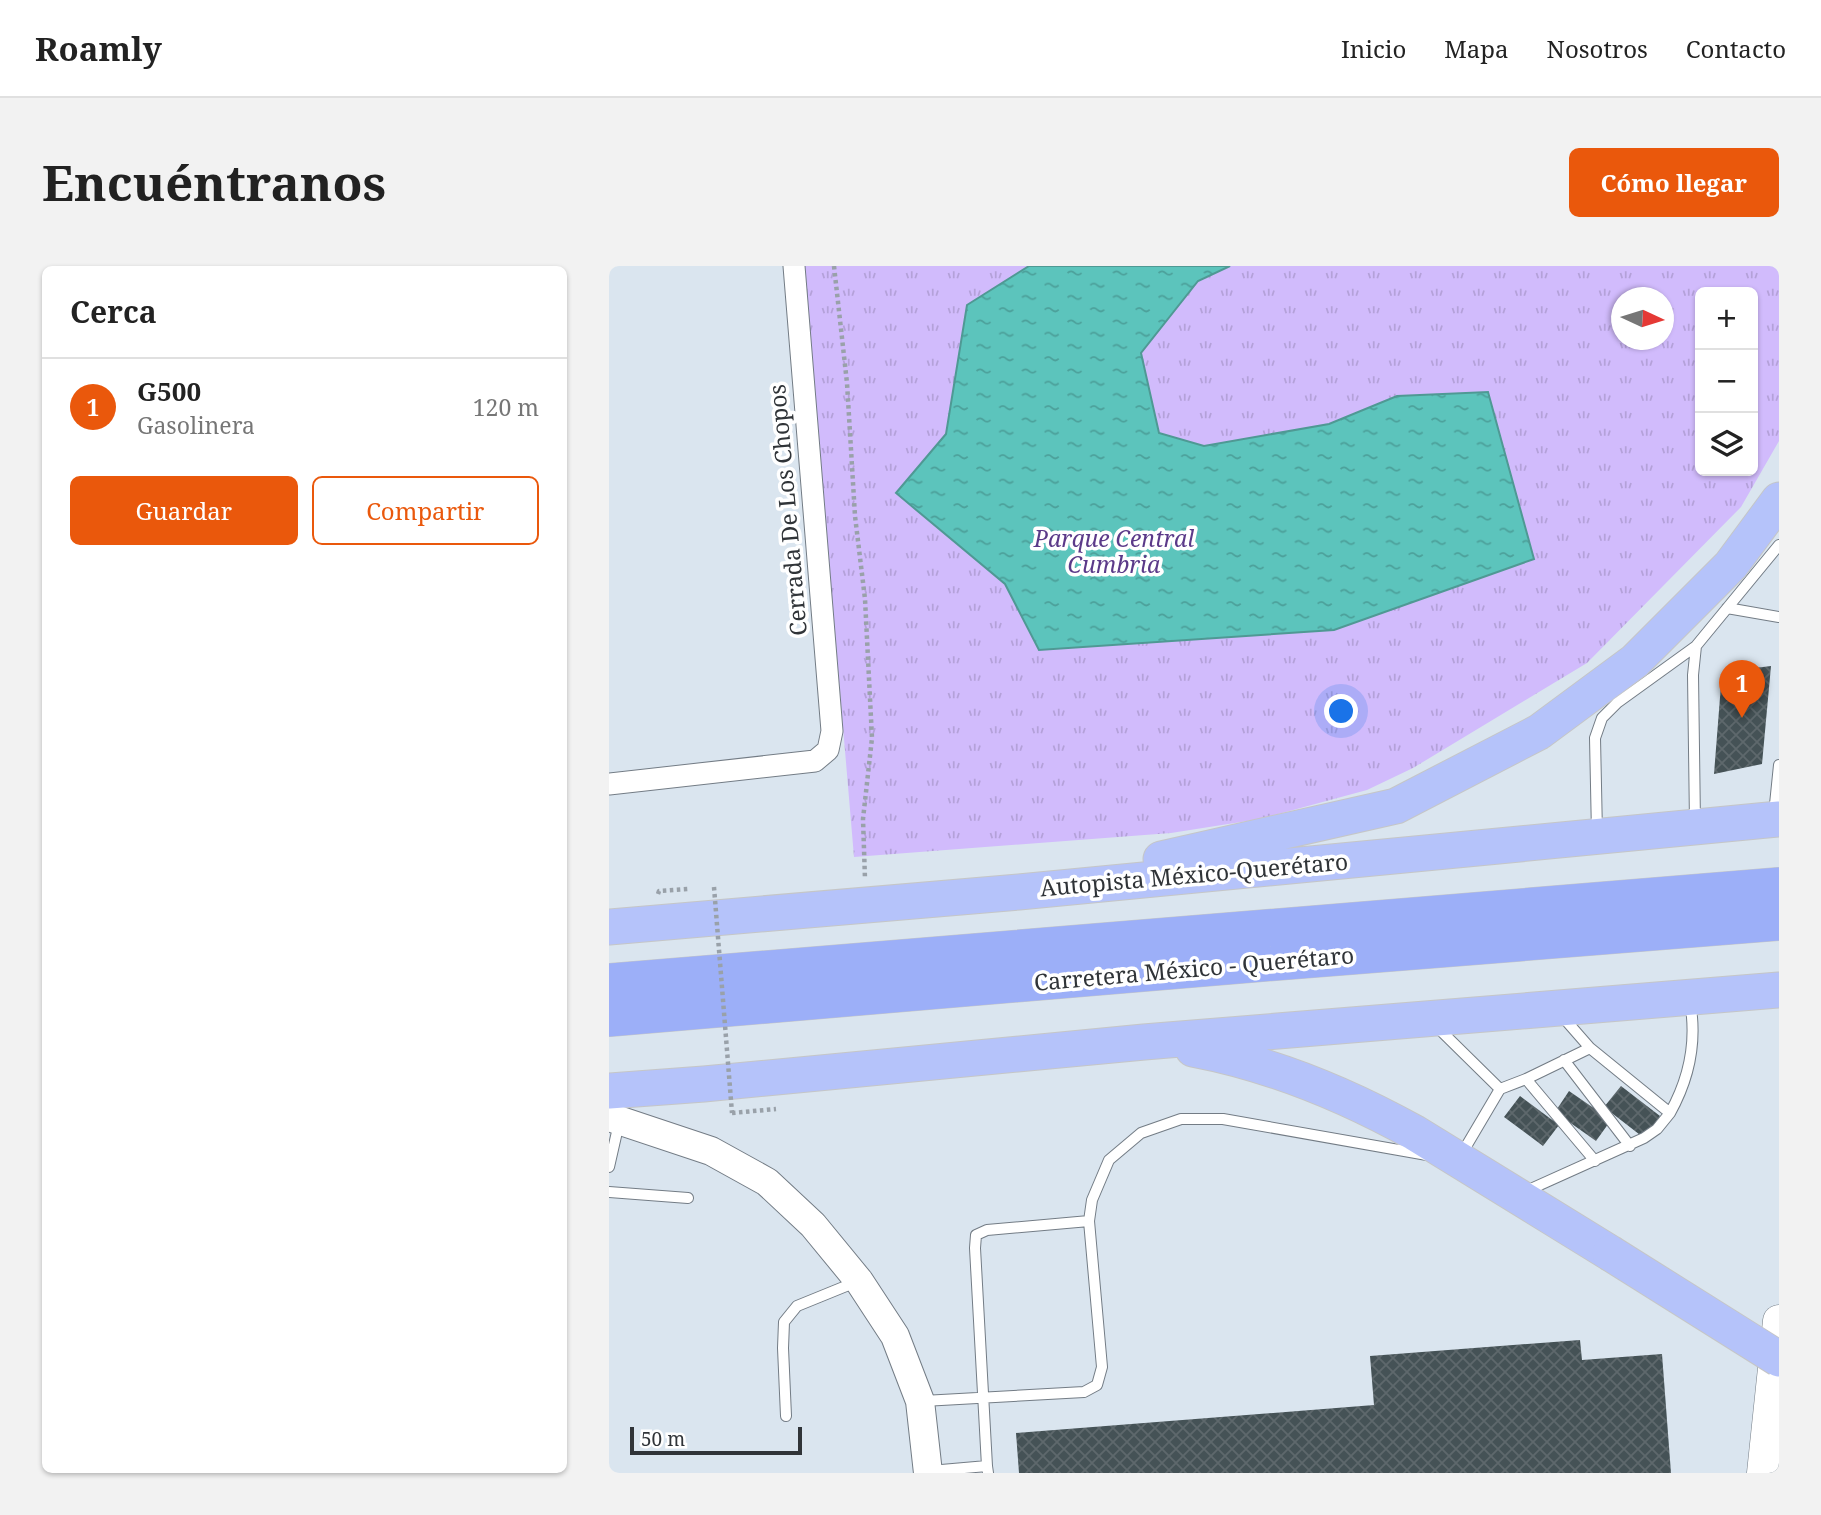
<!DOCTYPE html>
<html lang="es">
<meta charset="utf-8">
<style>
body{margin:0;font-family:"Noto Serif",serif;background:#f2f2f2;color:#222}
.controls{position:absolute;right:21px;top:21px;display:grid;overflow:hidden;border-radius:10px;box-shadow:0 2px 5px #0004}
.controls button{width:63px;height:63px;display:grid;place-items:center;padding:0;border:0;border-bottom:2px solid #e0e0e0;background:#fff;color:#222;font:35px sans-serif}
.compass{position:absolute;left:1002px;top:21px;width:63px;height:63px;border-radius:50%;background:#fff;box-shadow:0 2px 5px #0004;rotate:94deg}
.scale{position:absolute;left:21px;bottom:18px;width:172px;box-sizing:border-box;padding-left:7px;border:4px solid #303438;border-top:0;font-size:19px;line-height:24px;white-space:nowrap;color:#303438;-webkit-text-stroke:5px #fff;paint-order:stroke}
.you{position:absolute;left:733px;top:446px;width:24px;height:24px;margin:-18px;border:5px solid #fff;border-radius:50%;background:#1a73e8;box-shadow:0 0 0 10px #1a73e833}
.badge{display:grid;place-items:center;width:46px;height:46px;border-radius:50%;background:#ea580c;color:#fff;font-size:23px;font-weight:700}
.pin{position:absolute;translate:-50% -58px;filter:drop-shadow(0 2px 4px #0008)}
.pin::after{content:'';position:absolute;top:37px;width:24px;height:21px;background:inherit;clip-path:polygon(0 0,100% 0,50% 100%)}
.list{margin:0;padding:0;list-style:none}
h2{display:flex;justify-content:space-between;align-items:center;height:91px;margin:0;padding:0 28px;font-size:30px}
h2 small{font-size:23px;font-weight:400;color:#767676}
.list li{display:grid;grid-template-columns:46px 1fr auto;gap:21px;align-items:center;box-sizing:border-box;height:98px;padding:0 28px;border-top:2px solid #e0e0e0}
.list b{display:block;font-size:26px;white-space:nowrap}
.list p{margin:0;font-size:23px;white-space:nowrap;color:#767676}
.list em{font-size:23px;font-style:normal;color:#767676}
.actions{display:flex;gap:14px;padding:21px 28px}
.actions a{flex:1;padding:16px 0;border:2px solid #ea580c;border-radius:10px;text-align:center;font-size:24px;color:#ea580c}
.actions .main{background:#ea580c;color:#fff}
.icon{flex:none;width:38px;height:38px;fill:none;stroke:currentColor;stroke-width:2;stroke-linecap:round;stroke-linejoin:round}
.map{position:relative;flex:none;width:1170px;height:1207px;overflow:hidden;border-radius:10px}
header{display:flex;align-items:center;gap:42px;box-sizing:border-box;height:98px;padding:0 35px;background:#fff;border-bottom:2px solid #e0e0e0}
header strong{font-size:33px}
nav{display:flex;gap:38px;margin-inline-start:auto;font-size:24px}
.intro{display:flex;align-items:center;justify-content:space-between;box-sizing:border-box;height:168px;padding:0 42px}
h1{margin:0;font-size:49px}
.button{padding:18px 32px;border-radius:10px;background:#ea580c;color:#fff;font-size:24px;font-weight:700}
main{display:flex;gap:42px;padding:0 42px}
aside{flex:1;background:#fff;border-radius:10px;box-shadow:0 2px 5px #0004}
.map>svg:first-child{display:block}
.park{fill:url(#park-tufts);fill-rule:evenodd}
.water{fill:url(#water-ripples);stroke:#4f9994;stroke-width:2}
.building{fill:url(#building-cross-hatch)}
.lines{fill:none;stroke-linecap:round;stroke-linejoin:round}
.service-casing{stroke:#737c85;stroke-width:12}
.minor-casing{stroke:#737c85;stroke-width:23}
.tertiary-casing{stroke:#737c85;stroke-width:30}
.secondary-casing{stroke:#737c85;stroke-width:33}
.primary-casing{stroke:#c5c6c7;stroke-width:37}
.trunk-casing{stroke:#c5c6c7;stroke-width:38}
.path{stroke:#99a1a9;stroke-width:4.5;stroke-dasharray:3.5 3.5;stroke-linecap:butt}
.service{stroke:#fff;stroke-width:10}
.minor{stroke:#fff;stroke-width:21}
.tertiary{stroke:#fff;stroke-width:28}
.secondary{stroke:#fff;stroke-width:32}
.primary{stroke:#b5c3fa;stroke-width:35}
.trunk{stroke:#9caff8;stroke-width:37}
.primary-bridge-casing{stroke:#c5c6c7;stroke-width:37;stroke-linecap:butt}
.path-bridge{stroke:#99a1a9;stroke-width:4.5;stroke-dasharray:3.5 3.5;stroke-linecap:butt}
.primary-bridge{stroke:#b5c3fa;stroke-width:35}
.labels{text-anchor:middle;stroke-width:7;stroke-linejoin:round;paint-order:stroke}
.street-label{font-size:23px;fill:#303438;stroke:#fff}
.park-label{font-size:23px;font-style:italic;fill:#5b3a89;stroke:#fff}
</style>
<header>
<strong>Roamly</strong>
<nav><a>Inicio</a><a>Mapa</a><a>Nosotros</a><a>Contacto</a></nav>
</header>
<div class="intro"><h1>Encuéntranos</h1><a class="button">Cómo llegar</a></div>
<main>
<aside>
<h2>Cerca<small></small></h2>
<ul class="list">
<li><span class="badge">1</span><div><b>G500</b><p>Gasolinera</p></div><em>120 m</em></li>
</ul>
<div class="actions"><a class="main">Guardar</a><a>Compartir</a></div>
</aside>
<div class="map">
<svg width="1170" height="1207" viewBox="0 0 1170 1207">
<defs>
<pattern id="park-tufts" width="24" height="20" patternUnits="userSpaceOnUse" patternTransform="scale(1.75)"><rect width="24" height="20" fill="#d1bbfc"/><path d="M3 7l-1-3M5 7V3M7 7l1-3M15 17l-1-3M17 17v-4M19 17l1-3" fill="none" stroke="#b4a1d9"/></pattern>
<pattern id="water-ripples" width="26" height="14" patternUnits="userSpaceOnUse" patternTransform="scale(1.75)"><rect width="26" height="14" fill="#5cc4bc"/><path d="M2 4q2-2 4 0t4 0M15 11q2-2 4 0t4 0" fill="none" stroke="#4ca09a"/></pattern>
<pattern id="building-cross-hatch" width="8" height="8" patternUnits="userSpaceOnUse" patternTransform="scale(1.75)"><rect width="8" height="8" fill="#455256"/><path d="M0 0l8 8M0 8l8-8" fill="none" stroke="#5e686c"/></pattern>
</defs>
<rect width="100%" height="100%" fill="#dae5ef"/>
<path class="park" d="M195,0H1170V175L1132,241L978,397L804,502L758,524L651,553L562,567L245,591ZM1091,26H1144V205H1091ZM1013,32H1055V74H1013Z"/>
<path class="water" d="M420,0H621L589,15L532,87L550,167L595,180L720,158L788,130L879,126L925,293L725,364L430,384L396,318L287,227L337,168L358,39Z"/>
<path class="building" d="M1162,400L1153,498L1105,508L1113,406Z
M1012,820L1051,850L1035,872L995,841Z
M960,825L1002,854L987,875L946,846Z
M911,830L950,859L934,880L895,851Z
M971,1074L973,1094L1053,1088L1062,1207H410L407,1167L765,1139L761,1090Z"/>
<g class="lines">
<g class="service-casing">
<path id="service" d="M1118,342L1170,351
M1165,548L1170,499
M1086,557L1084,409L1087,380L1170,279
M988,567L986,472L993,452L1008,437L1087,380
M953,750L981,782
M827,760L891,823
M955,794L1021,880
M917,813L986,895
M852,889L891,823L917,813L981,782L1061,847C1080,813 1088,775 1081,736
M0,901L10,857
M0,926L79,932
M915,926L1035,872L1048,863L1061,847
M314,1135L475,1126L488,1119L493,1101L480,955L483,934L500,894L532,867L572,853H614L818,889
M177,1150L174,1082L175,1056L188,1040L247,1016
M378,1200L366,982L367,969L378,964L480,955
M321,1205L378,1200L379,1207"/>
</g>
<g class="minor-casing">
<path id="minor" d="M0,518L206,495L219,484L223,465L185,0"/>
</g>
<g class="tertiary-casing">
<path id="tertiary" d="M0,851L102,885L158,916L204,959L250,1015L286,1070L311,1135L319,1207"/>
</g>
<g class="secondary-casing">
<path id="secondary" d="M1154,1207L1170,1055"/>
</g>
<g class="primary-casing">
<path id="primary" d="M552,593L787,540L930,466L1026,395L1122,299L1170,234
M0,661L410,626L1170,553
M584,783C663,798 736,828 806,867L1001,987
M0,825L95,818L535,776L1170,724"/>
</g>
<g class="trunk-casing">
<path id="trunk" d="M0,716L1170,620
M0,752L641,698L1170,656"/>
</g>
<path class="path" d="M225,0L238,117L246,250L256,333L263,472L254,553L256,613
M49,628L50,625L80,623
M123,847L167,843"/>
<use href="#service" class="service"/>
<use href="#minor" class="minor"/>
<use href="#tertiary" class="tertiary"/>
<use href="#secondary" class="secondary"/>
<use href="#primary" class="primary"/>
<use href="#trunk" class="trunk"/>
<g class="primary-bridge-casing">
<path id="primary-bridge" d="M1001,987L1170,1093"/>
</g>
<path class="path-bridge" d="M105,621L123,847"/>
<use href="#primary-bridge" class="primary-bridge"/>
</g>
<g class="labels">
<g class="street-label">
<text transform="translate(179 244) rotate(-95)" y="8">Cerrada De Los Chopos</text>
<text transform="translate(585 609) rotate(-5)" y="8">Autopista México-Querétaro</text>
<text transform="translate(585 703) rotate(-5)" y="8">Carretera México - Querétaro</text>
</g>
<g class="park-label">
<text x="505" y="281">Parque Central<tspan x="505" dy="26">Cumbria</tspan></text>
</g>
</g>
</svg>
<div class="controls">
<button>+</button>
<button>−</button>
<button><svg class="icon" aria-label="layers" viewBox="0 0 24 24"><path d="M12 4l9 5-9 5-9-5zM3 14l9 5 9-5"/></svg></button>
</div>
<svg class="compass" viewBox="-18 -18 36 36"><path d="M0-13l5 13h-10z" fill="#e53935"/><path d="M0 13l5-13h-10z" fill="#767676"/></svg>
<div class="scale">50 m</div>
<div class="you"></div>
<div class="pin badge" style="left:1133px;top:452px">1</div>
</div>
</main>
